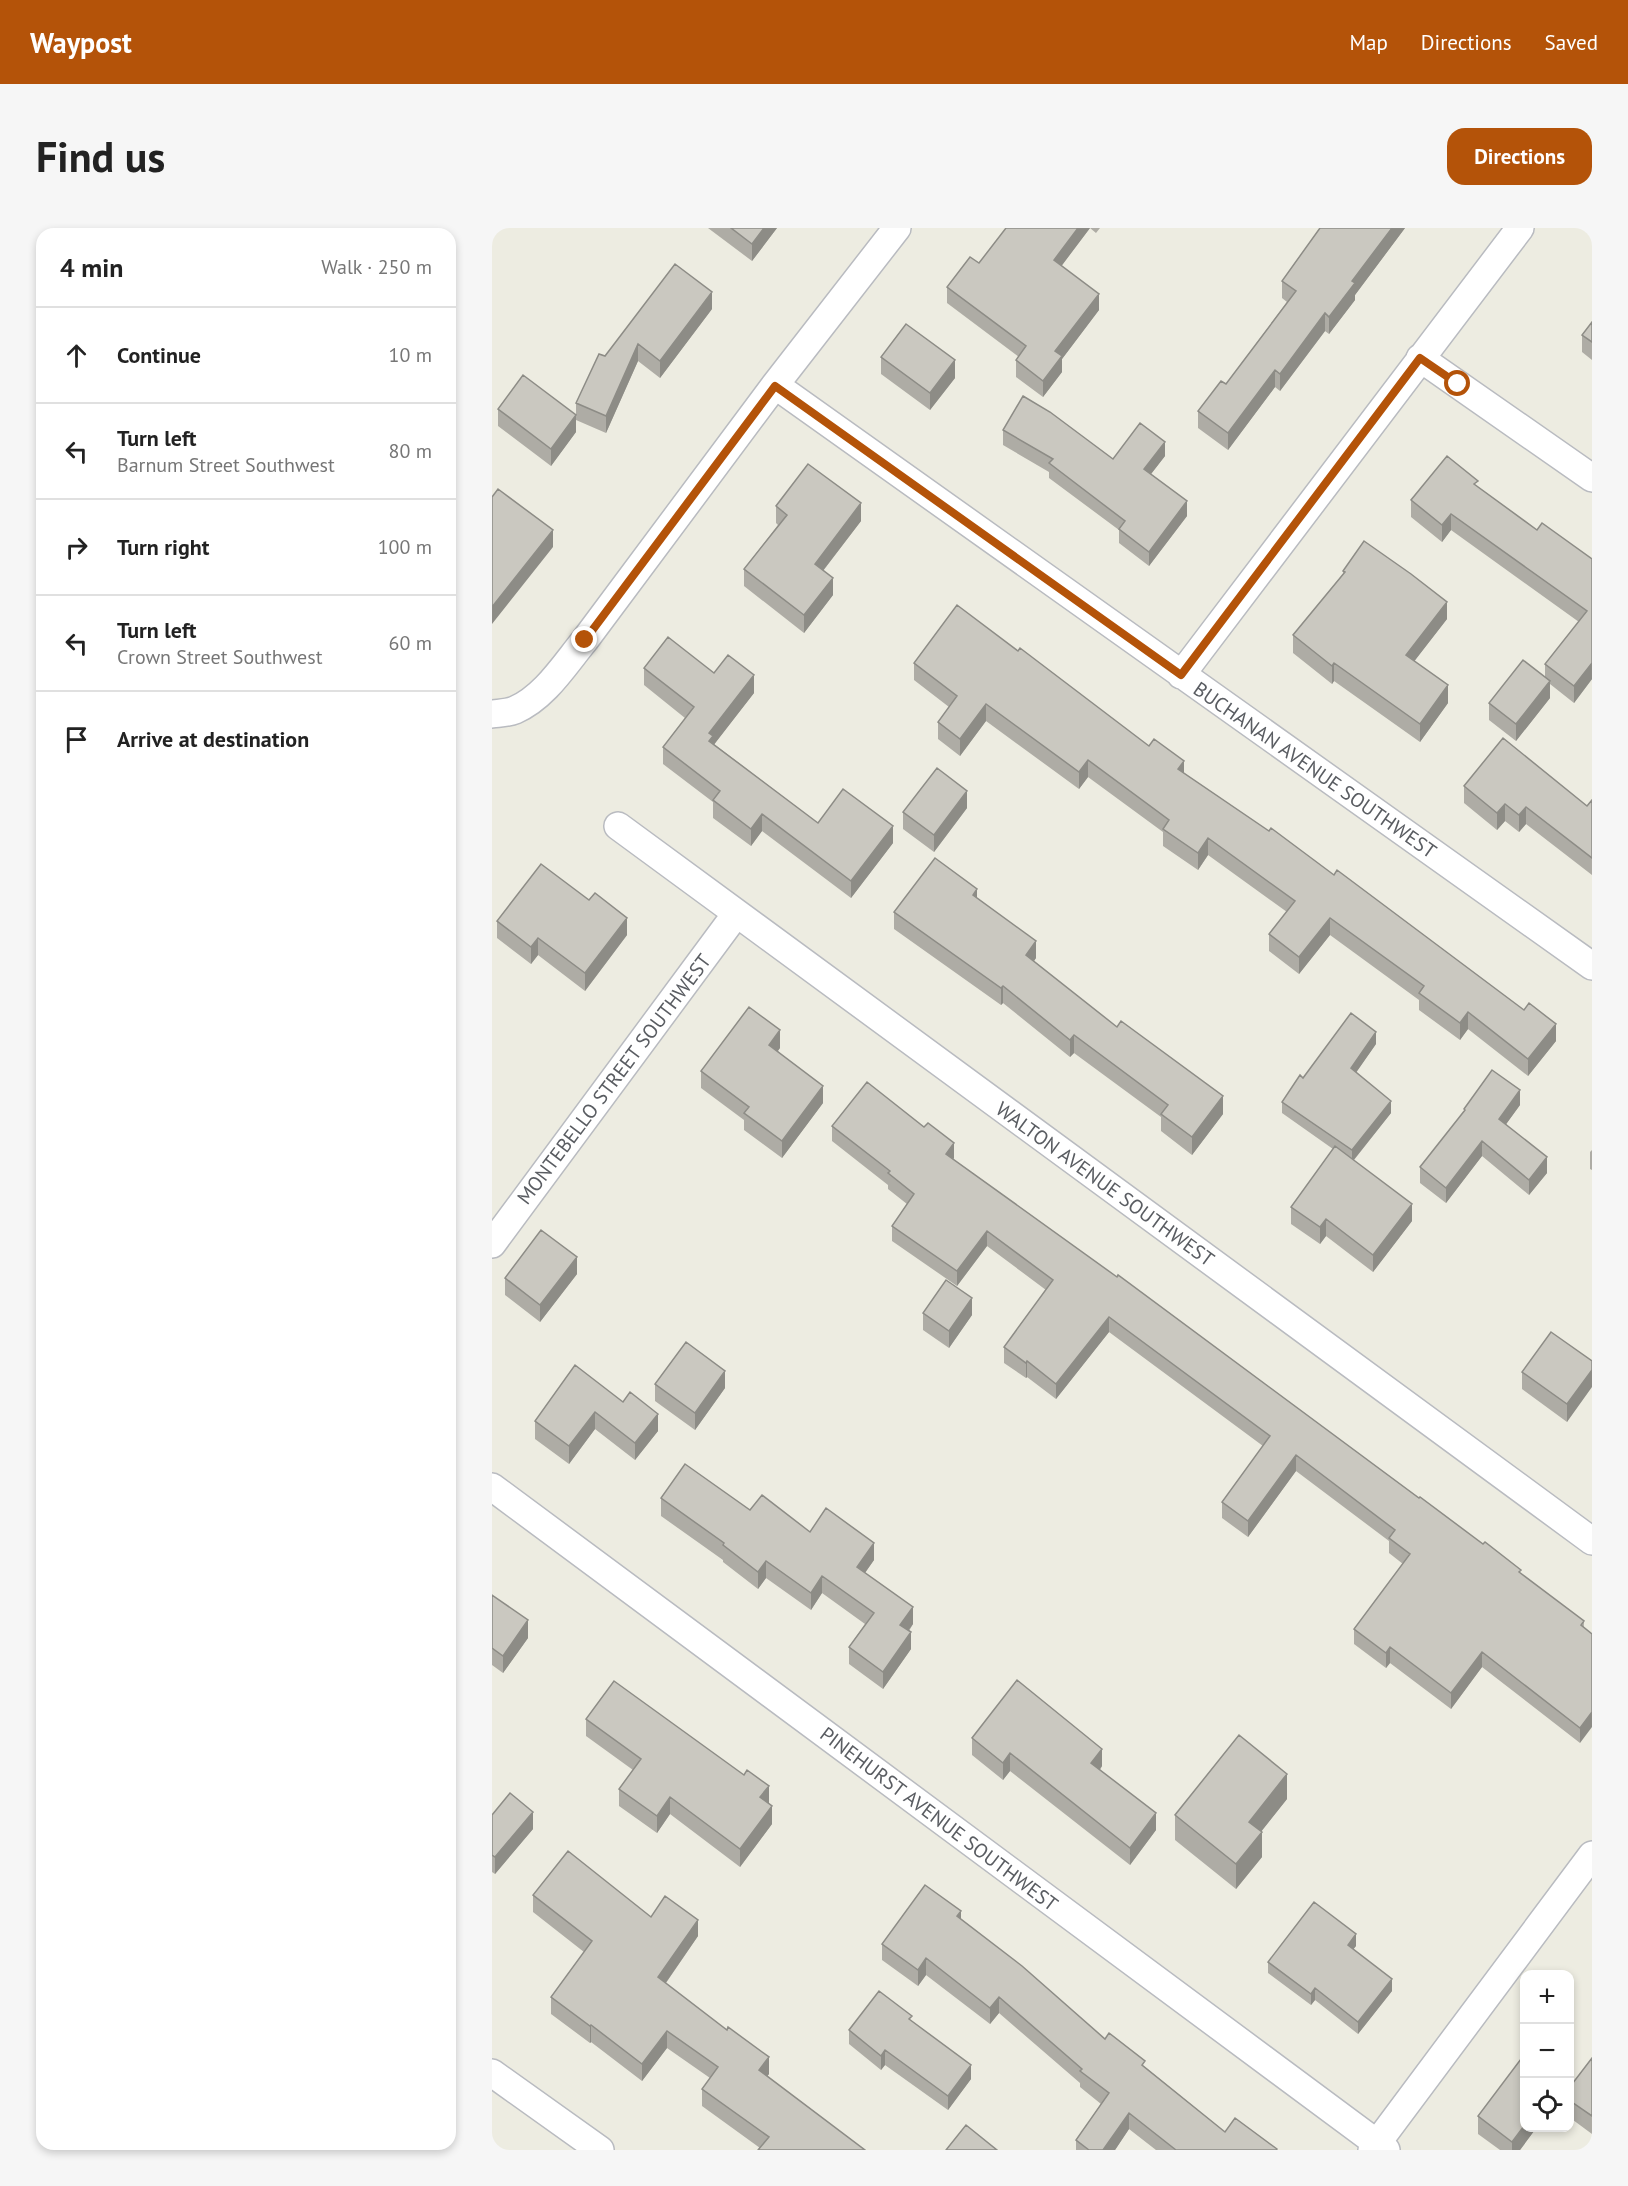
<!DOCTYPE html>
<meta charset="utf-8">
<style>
body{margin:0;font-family:"PT Sans",sans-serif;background:#f6f6f6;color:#222}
.controls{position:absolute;right:18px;bottom:18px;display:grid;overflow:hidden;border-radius:12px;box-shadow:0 3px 9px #0003}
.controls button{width:54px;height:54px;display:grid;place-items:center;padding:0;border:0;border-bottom:2px solid #e0e0e0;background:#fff;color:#222;font:30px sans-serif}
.stop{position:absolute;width:18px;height:18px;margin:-14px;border:4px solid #b45309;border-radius:50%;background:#fff}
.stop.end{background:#b45309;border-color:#fff;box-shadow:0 2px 6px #0008}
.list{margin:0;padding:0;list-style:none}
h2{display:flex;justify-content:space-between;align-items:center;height:78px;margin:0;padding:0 24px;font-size:26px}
h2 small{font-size:20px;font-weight:400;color:#767676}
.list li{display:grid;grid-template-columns:39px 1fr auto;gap:18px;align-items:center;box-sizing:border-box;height:96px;padding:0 24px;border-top:2px solid #e0e0e0}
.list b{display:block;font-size:22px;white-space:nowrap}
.list p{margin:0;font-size:20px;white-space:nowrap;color:#767676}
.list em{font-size:20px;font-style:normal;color:#767676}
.icon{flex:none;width:33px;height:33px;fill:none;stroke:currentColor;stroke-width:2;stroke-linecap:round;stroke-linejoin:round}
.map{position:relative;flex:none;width:1100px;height:1922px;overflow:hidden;border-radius:18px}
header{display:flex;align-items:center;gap:36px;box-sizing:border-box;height:84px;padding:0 30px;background:#b45309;color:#fff}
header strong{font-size:28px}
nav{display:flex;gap:33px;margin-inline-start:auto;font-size:21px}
.intro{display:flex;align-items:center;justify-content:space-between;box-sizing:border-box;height:144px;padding:0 36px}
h1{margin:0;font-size:42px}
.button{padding:15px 27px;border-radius:18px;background:#b45309;color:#fff;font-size:21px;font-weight:700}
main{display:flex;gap:36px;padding:0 36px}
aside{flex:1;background:#fff;border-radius:18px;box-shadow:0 3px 9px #0003}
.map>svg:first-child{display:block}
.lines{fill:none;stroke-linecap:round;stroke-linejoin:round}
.street-casing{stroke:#b9bbc0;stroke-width:30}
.street{stroke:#fff;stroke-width:27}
.wall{fill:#aeaca5}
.shaded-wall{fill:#8d8c86}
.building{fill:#cac8c0;stroke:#8d8c86;stroke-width:1.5}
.route{stroke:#b45309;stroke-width:8}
.labels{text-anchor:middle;stroke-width:4.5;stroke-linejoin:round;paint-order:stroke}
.street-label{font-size:20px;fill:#5a5d62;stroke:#fff}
</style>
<header>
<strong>Waypost</strong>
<nav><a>Map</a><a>Directions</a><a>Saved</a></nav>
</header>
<div class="intro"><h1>Find us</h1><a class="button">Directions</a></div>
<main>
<aside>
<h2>4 min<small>Walk · 250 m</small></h2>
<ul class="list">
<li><svg class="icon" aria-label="ahead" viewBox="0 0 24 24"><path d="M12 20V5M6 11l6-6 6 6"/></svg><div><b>Continue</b></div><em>10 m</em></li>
<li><svg class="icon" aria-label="left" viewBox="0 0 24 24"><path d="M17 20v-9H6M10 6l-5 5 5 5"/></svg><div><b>Turn left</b><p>Barnum Street Southwest</p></div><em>80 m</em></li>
<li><svg class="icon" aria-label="right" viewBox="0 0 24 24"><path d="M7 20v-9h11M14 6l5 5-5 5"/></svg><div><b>Turn right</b></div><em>100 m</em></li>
<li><svg class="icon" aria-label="left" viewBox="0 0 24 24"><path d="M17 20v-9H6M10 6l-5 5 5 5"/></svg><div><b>Turn left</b><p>Crown Street Southwest</p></div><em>60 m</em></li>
<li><svg class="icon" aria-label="arrive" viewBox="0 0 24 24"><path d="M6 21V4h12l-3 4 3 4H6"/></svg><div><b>Arrive at destination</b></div></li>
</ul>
</aside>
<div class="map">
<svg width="1100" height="1922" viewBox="0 0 1100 1922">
<rect width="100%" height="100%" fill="#edece1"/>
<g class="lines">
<g class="street-casing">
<path id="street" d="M928,130L1100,250
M283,157L1100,738
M689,447L1028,0
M0,486C7,485 16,485 23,482C53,469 73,436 93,412L283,157L405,0
M126,598L1100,1313
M0,1016L244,686
M0,1259L894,1922
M0,1845L108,1922
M880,1922L1100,1627"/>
</g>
<use href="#street" class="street"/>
</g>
<path class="wall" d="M216,0H285L260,33Z
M514,0H608L604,5L598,0L569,38L607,82L570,131V144L551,169L524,149V132L527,129L455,75V59L487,35Z
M828,0H913L863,67V72L837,106L833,103L788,163L783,159L736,222L706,200V183L734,156L795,74L790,70V53Z
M220,81L168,150L146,133L114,205L84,192V175L113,128Z
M1100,94V132L1090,124V107Z
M389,129L463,150L438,182L389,146Z
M6,181L84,204L59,238L6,198Z
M511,202L621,231L673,228L659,246L695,288L657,338L627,315V302L557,250V244L511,217Z
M986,259L1045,302L1100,331V451L1082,475L1058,456V470L1024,513L997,492V475L1053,449V436L1087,394L959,302L950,314L919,289V272Z
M284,278L369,293L331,343L341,367L312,405L252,358V341L286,297L284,295Z
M851,343L955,391L922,433L956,475L928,514L842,453L840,456L801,425V407L851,346Z
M526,423L692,545L1064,813L1036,848L976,801L968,812L927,782V772L838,707L807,746L777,723V706L795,684L716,627L706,642L671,618V604L596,549L587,561L494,493L468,528L446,511V494L457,479L422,452V435Z
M152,440L222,445L262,465L222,516L326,595L401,615L359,670L270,603L259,618L221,590V574L171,536V519L193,490L152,457Z
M972,558L1095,578L1100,572V647L1034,596L1027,604L1013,593L1005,602L972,575Z
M475,580L442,624L411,601V584Z
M485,670L544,730L542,733L731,886L700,927L669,903V889L582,825L578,829L511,775L509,777L402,701V684Z
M5,693L135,707L93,763L46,727L39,736L5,710Z
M884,816L864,844L899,885L862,932L920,993L881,1044L834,1008L828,1016L799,996V979L841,921L790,885V874L811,850Z
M288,820L286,823L331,875L290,930L252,902V892L209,860V843Z
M1028,877L1014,896L1055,945L1037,967L990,928L954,975L928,955V939L972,884V881Z
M340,898L462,930L461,931L927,1270L1092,1393L1088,1515L990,1439L959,1481L898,1435L894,1440L862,1416V1401L911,1336L897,1325V1313L804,1243L756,1309L730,1290V1274L771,1218L617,1104L564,1171L535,1149L534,1150L512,1135V1119L554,1062L495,1018L465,1058L400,1013V998L415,976L396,961V957L340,913Z
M1100,922V942L1098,941V924Z
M85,1046L48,1094L13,1067V1050Z
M431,1085L480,1087L457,1120L431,1102Z
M1100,1133L1075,1194L1030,1161V1144Z
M163,1156L233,1160L203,1202L163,1173Z
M131,1174L166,1203L143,1232L103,1201L77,1236L43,1211V1193Z
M169,1270L258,1282L318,1304L382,1332L373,1345L421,1396L417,1403L419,1421L391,1461L357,1436V1419L373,1396L330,1365L319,1382L274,1350L266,1361L231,1334V1332L169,1288Z
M0,1367L36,1410L11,1445L0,1437Z
M94,1491L277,1575L280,1596L248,1639L178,1586L165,1605L127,1578V1561L141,1542L94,1508Z
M480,1510L610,1538L608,1542L664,1602L638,1637L518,1543L511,1552L480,1527Z
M795,1571L769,1603L770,1629L744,1661L683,1612V1587Z
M0,1587L41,1601L3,1646L0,1644Z
M41,1667L159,1689L206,1708L174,1755L277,1846L275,1848L373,1922L268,1920L210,1878V1861L218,1850L175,1820L150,1853L99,1814L98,1815L59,1786V1769L92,1724L41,1684Z
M469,1691L613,1811L653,1839L733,1904L785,1922H664L637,1901L623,1922H584V1912L609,1876L588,1859V1855L507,1785L498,1796L434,1747L426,1758L390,1732V1716Z
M864,1718L861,1721L900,1763L866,1806L823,1772L819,1777L776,1745V1734Z
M420,1793L479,1851L456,1882L393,1837L389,1842L357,1816V1802Z
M1100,1830V1906L1077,1889V1860Z
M986,1888L1032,1899H1045L1028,1922H1008L986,1906Z"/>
<path class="shaded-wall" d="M272,0H285L260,33V16Z
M586,0H598L562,48V32Z
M900,0H913L863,67V72L837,106V89L860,53Z
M220,64V81L168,150V133Z
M607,66V82L570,131V144L551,169V153L563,123Z
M833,85V103L788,163V146Z
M146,116V133L114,205V188Z
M463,132V150L438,182V165Z
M783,142V159L736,222V205Z
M84,187V204L59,238V221Z
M673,214V228L652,255V241Z
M695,273V288L657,338V324Z
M369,275V293L323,353V336Z
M959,286V302L950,314V297Z
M61,302V319L0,396V379Z
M341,350V367L312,405V387Z
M955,374V391L914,444V427Z
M842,435V453L840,456V438Z
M1100,435V451L1082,475V458Z
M262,447V465L221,518L217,530V505Z
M1058,453V470L1024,513V496Z
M956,457V475L928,514V496Z
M494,476V493L468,528V511Z
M596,532V549L587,561V544Z
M692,533V550L686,541Z
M475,563V580L442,624V607Z
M1013,576V593L1005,602V585Z
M1034,579V596L1027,604V587Z
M270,586V603L259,618V601Z
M401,598V615L359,670V653Z
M716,610V627L706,642V625Z
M485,661V679L481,667Z
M135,690V707L93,763V745Z
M838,690V707L807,746V729Z
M46,710V727L39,736V719Z
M544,713V730L534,744V727Z
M511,758V775L509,777V760Z
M976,784V801L968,812V795Z
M1064,796V813L1036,848V831Z
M288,802V820L277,834V817Z
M884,804V816L859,852V840Z
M582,807V825L578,829V812Z
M331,858V875L290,930V913Z
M1028,862V877L1007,906V891Z
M731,868V886L700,927V909Z
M899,873V885L860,934V922Z
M990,913V928L954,975V960Z
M462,915V930L454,941V926Z
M1055,929V945L1037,967V952Z
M920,976V993L881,1044V1027Z
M834,991V1008L828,1016V999Z
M495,1003V1018L465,1058V1043Z
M85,1029V1046L48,1094V1077Z
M480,1070V1087L457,1120V1103Z
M617,1089V1104L564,1171V1156Z
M535,1133V1149L534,1150V1135Z
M1100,1142V1159L1075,1194V1176Z
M233,1143V1160L203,1202V1185Z
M103,1184V1201L77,1236V1218Z
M166,1186V1203L143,1232V1215Z
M804,1227V1243L756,1309V1293Z
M382,1315V1332L365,1356V1339Z
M274,1333V1350L266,1361V1344Z
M330,1348V1365L319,1382V1365Z
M421,1379V1396L408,1414V1397Z
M36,1392V1410L11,1445V1428Z
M419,1404V1421L391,1461V1444Z
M898,1419V1435L894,1440V1425Z
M990,1424V1439L959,1481V1465Z
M1100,1484V1499L1088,1515V1500Z
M610,1521V1538L599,1553V1535Z
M518,1525V1543L511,1552V1535Z
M795,1546V1571L757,1619V1594Z
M277,1558V1575L268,1587V1569Z
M178,1569V1586L165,1605V1588Z
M280,1578V1596L248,1639V1621Z
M41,1584V1601L3,1646V1629Z
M664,1585V1602L638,1637V1620Z
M770,1604V1629L744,1661V1636Z
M469,1683V1699L465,1688Z
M206,1692V1708L166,1766V1749Z
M864,1706V1718L856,1728V1717Z
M434,1730V1747L426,1758V1742Z
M900,1751V1763L866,1806V1794Z
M823,1760V1772L819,1777V1766Z
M507,1769V1785L498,1796V1780Z
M99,1797V1814L98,1815V1798Z
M175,1803V1820L150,1853V1836Z
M393,1822V1837L389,1842V1828Z
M277,1829V1846L267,1859V1842Z
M479,1837V1851L456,1882V1868Z
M637,1885V1901L623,1922H611Z
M1032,1898V1899H1045L1028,1922H1020V1914Z"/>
<path class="building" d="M239,0H272L260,16Z
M514,0H586L562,32L607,66L563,123L570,128L551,153L524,132L534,118L455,59L478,29L487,35Z
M828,0H900L860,53L863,55L837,89L833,85L788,146L783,142L736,205L706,183L729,153L734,156L804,63L790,53Z
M183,36L220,64L168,133L146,116L114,188L84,175L107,126L113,128Z
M1100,94V114L1090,107Z
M414,96L463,132L438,165L389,129Z
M31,147L84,187L59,221L6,181Z
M531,168L558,184L621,231L648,195L673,214L652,241L695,273L657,324L627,301L633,293L557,235L561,231L511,202Z
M955,228L986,253L982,256L1045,302L1050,295L1100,331V435L1082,458L1053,436L1095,383L959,286L950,297L919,272Z
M316,236L369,275L323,336L341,350L312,387L252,341L295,287L284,278Z
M6,261L61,302L0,379V269Z
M872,313L919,346L955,374L914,427L956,457L928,496L842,435L840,438L801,407L853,344L851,343Z
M465,377L526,423L528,420L657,518L662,511L692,533L686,541L777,603L779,600L842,647L845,642L1032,782L1037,775L1064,796L1036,831L976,784L968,795L927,765L932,758L838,690L807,729L777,706L803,673L716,610L706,625L671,601L677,592L596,532L587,544L494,476L468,511L446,494L465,468L422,435Z
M176,409L222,445L236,427L262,447L217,505L221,508L217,513L326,595L351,561L401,598L359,653L270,586L259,601L221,572L228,563L171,519L202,479L152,440Z
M1031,432L1058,453L1024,496L997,475Z
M1011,510L1095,578L1100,572V630L1034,579L1027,587L1013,576L1005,585L972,558Z
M445,540L475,563L442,607L411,584Z
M443,630L485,661L481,667L544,713L534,727L625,799L629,793L731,868L700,909L669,886L676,877L582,807L578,812L511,758L509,760L402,684Z
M49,636L97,672L103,665L135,690L93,745L46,710L39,719L5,693Z
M257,779L288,802L277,817L331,858L290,913L252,885L257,879L209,843Z
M859,785L884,804L859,840L899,873L860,922L790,874L808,847L811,850Z
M1000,842L1028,862L1007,891L1055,929L1037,952L990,913L954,960L928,939L973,882L972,881Z
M375,854L432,899L436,895L462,915L454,926L625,1049L626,1047L927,1270L928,1269L991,1316L993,1314L1029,1342L1027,1344L1092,1393L1089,1397L1100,1406V1484L1088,1500L990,1424L959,1465L898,1419L894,1425L862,1401L918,1326L897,1310L903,1302L804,1227L756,1293L730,1274L778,1208L617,1089L564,1156L535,1133L534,1135L512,1119L561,1052L495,1003L465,1043L400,998L422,966L396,945L398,943L340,898Z
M843,918L920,976L881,1027L834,991L828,999L799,979Z
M49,1002L85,1029L48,1077L13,1050Z
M454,1052L480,1070L457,1103L431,1085Z
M1059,1104L1100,1133V1142L1075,1176L1030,1144Z
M194,1114L233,1143L203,1185L163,1156Z
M83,1137L131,1174L138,1164L166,1186L143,1215L103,1184L77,1218L43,1193Z
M193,1236L258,1282L270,1267L318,1304L334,1280L382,1315L365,1339L421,1379L408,1397L419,1404L391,1444L357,1419L382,1385L330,1348L319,1365L274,1333L266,1344L231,1317L232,1315L169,1270Z
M0,1367L36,1392L11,1428L0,1420Z
M525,1452L610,1521L599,1535L664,1585L638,1620L518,1525L511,1535L480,1510Z
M122,1453L252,1547L255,1542L277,1558L268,1569L280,1578L248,1621L178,1569L165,1588L127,1561L149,1531L94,1491Z
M747,1507L795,1546L757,1594L770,1604L744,1636L683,1587Z
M18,1565L41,1584L3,1629L0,1627V1587Z
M76,1623L159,1689L173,1668L206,1692L166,1749L235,1802L236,1799L277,1829L267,1842L373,1922H266L277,1909L210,1861L226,1839L175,1803L150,1836L99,1797L98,1798L59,1769L100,1713L41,1667Z
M433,1657L469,1683L465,1688L530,1738L613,1811L617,1805L653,1833L650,1837L733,1904L743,1890L785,1921L784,1922H684L637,1885L611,1922H597L584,1912L617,1865L588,1843L590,1841L507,1769L498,1780L434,1730L426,1742L390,1716Z
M822,1674L864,1706L856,1717L900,1751L866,1794L823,1760L819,1766L776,1734Z
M387,1763L420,1788L417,1791L479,1837L456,1868L393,1822L389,1828L357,1802Z
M1032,1827V1898L1020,1914L986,1888Z
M1100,1830V1888L1077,1872V1860Z
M474,1897L505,1922H454Z"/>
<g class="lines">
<path class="route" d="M93,412L283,158L689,447L928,130L966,156"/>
</g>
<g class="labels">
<g class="street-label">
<text transform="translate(823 542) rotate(35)" y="7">BUCHANAN AVENUE SOUTHWEST</text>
<text transform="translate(122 851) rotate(-53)" y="7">MONTEBELLO STREET SOUTHWEST</text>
<text transform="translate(613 956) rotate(36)" y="7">WALTON AVENUE SOUTHWEST</text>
<text transform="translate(447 1591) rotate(37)" y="7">PINEHURST AVENUE SOUTHWEST</text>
</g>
</g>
</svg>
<div class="controls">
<button>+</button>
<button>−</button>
<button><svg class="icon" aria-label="locate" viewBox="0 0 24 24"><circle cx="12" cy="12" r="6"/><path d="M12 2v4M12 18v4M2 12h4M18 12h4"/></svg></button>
</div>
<div class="stop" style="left:966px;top:156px"></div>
<div class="stop end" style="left:93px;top:412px"></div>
</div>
</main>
